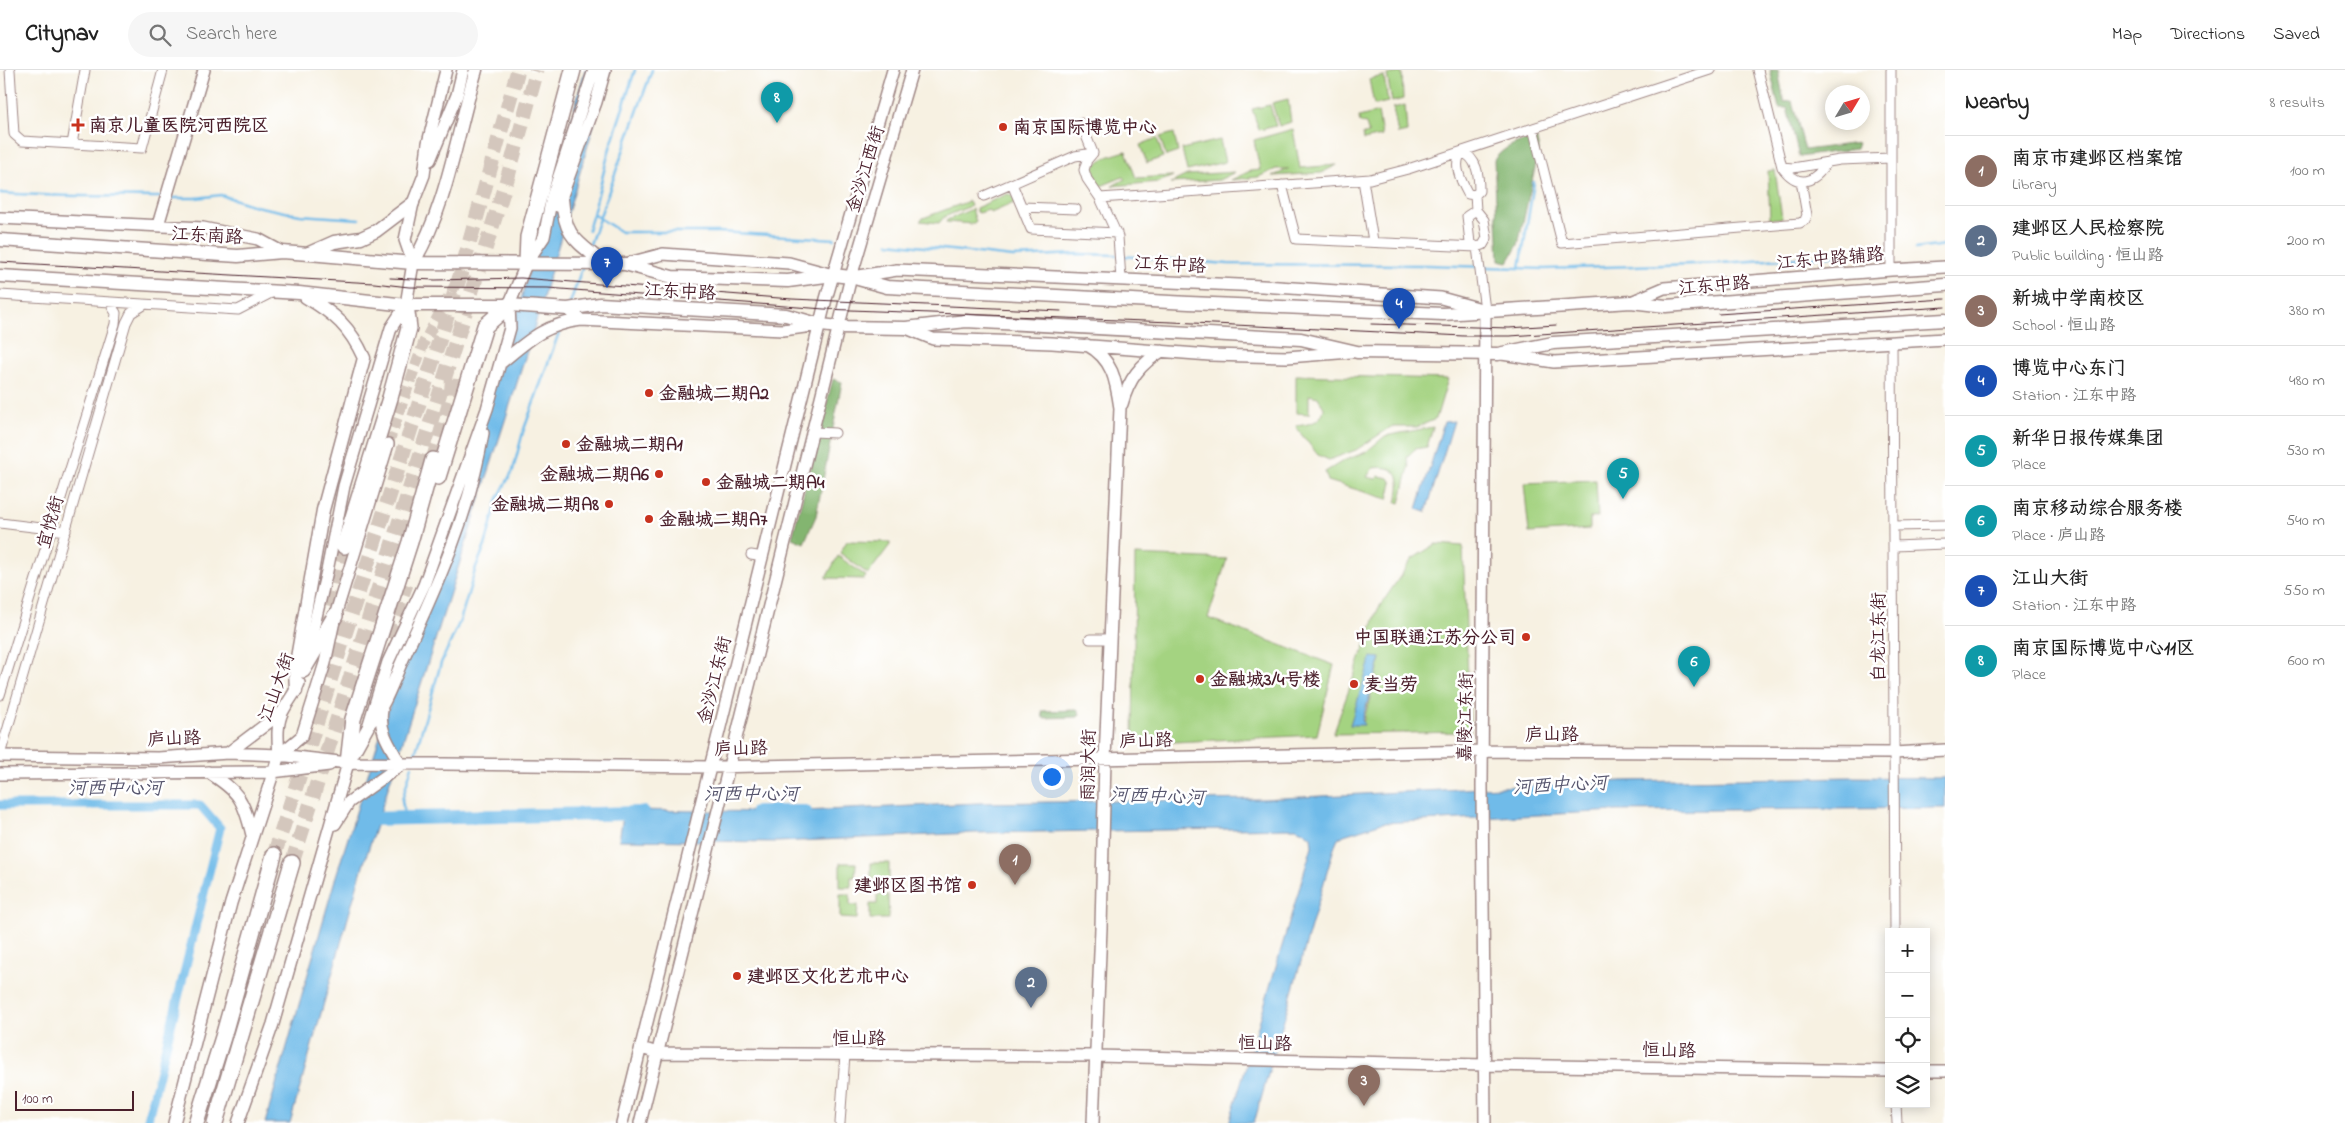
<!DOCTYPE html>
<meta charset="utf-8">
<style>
body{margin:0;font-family:"Indie Flower","LXGW WenKai TC",sans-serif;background:#f6f6f6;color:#222}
.controls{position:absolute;right:15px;bottom:15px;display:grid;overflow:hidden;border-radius:0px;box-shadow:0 2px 12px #0003}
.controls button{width:45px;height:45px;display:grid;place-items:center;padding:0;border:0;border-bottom:1px solid #e0e0e0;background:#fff;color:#222;font:25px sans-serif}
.compass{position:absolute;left:1825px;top:15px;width:45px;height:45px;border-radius:50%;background:#fff;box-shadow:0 2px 12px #0003;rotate:52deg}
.scale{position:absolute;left:15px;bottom:12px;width:119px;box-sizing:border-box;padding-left:5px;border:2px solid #4a1f2b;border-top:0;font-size:14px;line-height:18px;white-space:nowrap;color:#4a1f2b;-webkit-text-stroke:4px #fff;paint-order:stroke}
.you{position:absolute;left:1051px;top:706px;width:18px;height:18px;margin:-12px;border:4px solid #fff;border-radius:50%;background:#1a73e8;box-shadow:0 0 0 8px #1a73e833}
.badge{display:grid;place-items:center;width:32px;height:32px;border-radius:50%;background:#c8321e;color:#fff;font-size:16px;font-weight:700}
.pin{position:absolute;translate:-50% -41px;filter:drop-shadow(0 1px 2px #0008)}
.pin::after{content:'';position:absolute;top:26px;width:18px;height:15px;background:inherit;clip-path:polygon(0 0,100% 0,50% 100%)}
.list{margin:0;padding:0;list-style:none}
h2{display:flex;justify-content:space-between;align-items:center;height:65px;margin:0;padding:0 20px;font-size:21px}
h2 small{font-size:16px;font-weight:400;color:#767676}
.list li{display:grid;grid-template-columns:32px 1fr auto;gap:15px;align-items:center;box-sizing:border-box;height:70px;padding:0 20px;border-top:1px solid #e0e0e0}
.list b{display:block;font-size:19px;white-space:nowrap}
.list p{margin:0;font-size:16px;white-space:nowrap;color:#767676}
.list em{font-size:16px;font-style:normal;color:#767676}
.icon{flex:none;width:28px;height:28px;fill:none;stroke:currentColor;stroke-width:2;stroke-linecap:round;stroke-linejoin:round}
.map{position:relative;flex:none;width:1945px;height:1053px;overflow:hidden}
header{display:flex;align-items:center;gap:30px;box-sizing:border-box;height:70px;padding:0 25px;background:#fff;border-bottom:1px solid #e0e0e0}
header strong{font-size:24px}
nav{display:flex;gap:28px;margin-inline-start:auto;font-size:18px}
.search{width:350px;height:45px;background:#f6f6f6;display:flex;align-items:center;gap:12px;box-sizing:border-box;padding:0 18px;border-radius:28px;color:#767676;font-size:19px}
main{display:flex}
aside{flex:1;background:#fff}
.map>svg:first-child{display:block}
.green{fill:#a4d381;stroke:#777956;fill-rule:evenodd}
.forest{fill:#83b56f;stroke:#666a4d}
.water{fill:#70bbe9;stroke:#5d6d8a}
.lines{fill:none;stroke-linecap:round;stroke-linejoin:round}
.stream{stroke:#70bbe9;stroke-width:2.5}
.canal{stroke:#70bbe9;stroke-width:9}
.river{stroke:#70bbe9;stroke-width:14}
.secondary-tunnel{stroke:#d4c7bd;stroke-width:11;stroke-dasharray:11 5.5;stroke-linecap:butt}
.highway-tunnel{stroke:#d4c7bd;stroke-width:15;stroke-dasharray:15 8;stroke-linecap:butt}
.street-casing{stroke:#a08886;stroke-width:11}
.secondary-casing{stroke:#a08886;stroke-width:14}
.primary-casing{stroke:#a08886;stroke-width:15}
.highway-casing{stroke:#a08886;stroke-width:18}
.street{stroke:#fff;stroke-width:9}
.secondary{stroke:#fff;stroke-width:11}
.primary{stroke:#fff;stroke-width:12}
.highway{stroke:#fff;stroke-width:15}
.tram{stroke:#4a1f2b;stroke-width:1}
.poi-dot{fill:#c8321e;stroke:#fff;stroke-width:2}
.labels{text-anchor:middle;stroke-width:5;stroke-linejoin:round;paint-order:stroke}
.poi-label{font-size:18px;font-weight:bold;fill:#4a1f2b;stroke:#fff;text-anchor:start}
.street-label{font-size:18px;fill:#4a1f2b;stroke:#fff}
.water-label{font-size:19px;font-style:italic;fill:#57566e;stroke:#fff}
</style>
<header>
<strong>Citynav</strong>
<div class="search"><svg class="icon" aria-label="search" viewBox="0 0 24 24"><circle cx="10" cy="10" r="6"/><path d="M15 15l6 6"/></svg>Search here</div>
<nav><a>Map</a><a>Directions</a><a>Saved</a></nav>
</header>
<main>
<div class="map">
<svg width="1945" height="1053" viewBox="0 0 1945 1053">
<rect width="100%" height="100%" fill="#fff"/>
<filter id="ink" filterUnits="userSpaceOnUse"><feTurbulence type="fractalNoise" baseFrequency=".02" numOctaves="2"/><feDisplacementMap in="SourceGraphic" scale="10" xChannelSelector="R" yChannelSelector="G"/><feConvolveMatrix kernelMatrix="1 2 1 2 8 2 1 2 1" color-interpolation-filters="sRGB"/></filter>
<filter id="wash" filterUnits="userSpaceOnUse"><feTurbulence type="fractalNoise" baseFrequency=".0096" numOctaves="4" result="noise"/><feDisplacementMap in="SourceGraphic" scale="20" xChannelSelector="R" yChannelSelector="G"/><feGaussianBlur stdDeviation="1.12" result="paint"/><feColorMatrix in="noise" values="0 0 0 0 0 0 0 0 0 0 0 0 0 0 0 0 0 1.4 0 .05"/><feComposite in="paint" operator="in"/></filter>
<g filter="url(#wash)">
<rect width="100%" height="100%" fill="#f7f1e2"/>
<path class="green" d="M1402,2L1403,29L1392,32L1387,5Z
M1384,6L1388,32L1374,35L1369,9Z
M1288,29L1291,52L1279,56L1272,33Z
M1270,35L1276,56L1259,60L1252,39Z
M1405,35L1407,62L1398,64L1393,38Z
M1378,42L1382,66L1364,70L1363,64H1369L1366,54L1360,53L1359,47Z
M1293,59L1300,98L1337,95L1321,103L1273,106L1289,99H1276L1258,107L1231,110L1250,101L1260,100L1254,70Z
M1174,63L1178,82L1166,86L1160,67Z
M1157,68L1163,87L1147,93L1140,75Z
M1220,70L1225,92L1187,101L1182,79Z
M1126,81L1136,108L1173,106L1159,112L1112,116L1125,109L1123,107L1096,118L1091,108C1092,89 1110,86 1126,81Z
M1775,100L1782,148L1770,149L1768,101Z
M1235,102L1219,110L1171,113L1187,105Z
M1007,124L1011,125L1016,132L991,143L989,140L979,143L976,141V138Z
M969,131L971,136L944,147L939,153L920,151L923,148Z
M972,139L976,152L974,154L946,152L947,150Z
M1296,305L1448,309L1436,349L1417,357H1391L1356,380L1329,390L1318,385L1297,359L1296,356C1309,354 1322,353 1324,338L1318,327L1309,325V344L1296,343Z
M1433,357L1427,377L1415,379L1407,387L1409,397L1400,433L1396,432C1403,411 1400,394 1373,398L1367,407L1376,409L1379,406L1389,408L1392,413L1388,429L1328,411L1325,402L1343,391L1366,382L1385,366Z
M1596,410L1598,447L1590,448V459L1529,463L1524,413Z
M847,471L890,472V475L868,504L840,483Z
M1436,474L1463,476L1470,662L1333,664L1378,539L1412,489ZM1381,588L1363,653L1350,655L1353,647Z
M1135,485L1227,489L1208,548L1334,595L1317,665L1133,674Z
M838,486L866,506L864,509L826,508Z
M840,793H856L855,807H851V817H840Z
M871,793H889V818H877V809L871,808Z
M840,824H850V835H858L857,849L840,848Z
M877,825H888L889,849H870V834H877Z"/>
<path class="forest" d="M1770,0H1778L1784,32L1792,31L1805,80L1858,73L1856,79L1799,87L1787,38H1779Z
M1536,67L1539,80L1518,175L1508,192L1499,190L1494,90C1505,75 1519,72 1536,67Z
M833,309L842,312L816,446L804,473L792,468Z
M1078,640L1080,644L1078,647L1043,648L1042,641Z"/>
<path class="water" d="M585,0H610L530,272L359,809L290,1053H265L336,806L433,497L510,269Z
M1454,351L1426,442L1417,439L1444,352Z
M1371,587L1381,588L1362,650L1364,655H1350Z
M1851,707L1945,708V738L1617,741L1382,753L1344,765L1338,769L1334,778L1254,1053H1229L1312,776L1311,767L1303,761L1296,758L974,763L777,772L619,770L624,740L782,742L978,733L1262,729L1621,711Z"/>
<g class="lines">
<path class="stream" d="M635,0L609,81L593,144L621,162H718L835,169
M0,123C54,127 109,126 163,127
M169,128H196L221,125L255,136L300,145L359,149
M588,160L593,144
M889,173L1013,187L1077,184L1116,185
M589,177L652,0
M1915,179L1945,175
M1122,186L1228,194L1428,195L1545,199L1722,193L1857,184
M1520,198L1534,112
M569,236L582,198
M413,691L441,593L460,551L476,497L485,476L498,428L513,400L523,362L561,257
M405,748L402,730L412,696"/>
<path class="canal" d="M0,735H200L220,758L147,1053"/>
<path class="river" d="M757,742H805
M367,749L643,743"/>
</g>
</g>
<g filter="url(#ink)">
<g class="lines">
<path class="secondary-tunnel" d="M388,374L424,272L460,206"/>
<path class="highway-tunnel" d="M433,390L451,328L453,302
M331,560L330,542L344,476
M387,567L406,514
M274,785L460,206L518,0
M292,793L508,106L537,0"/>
<g class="street-casing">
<path id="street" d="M10,0L14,64L22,71L142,78L163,0
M1758,0L1782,97C1798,119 1815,113 1827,92
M1891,0V200
M1081,53L1093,83
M1533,58L1562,173L1800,153L1805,150L1807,145L1801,111
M72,74L85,0
M1462,82C1477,88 1479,105 1479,121L1475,125L1468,124C1461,111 1452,94 1462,82Z
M1093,83L1087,90L1084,100L1087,109L1100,128L1118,167L1121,209
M1782,97L1793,98L1840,90L1891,88
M1363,110L1373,171
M1012,114L1031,159L1117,163
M1282,115L1296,169L1477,177L1485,240
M1475,125L1476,140L1484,150L1487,168L1483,175L1477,177L1470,173L1467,146L1476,140
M984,126L1075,86L1093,83
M1100,128L1370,109L1408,99L1710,0
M1022,137L1076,139
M0,225L238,240L271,223
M1892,273L1895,862
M813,362L835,363
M0,453L66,461
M1894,456L1945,455
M1894,476L1945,474
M751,485L763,487
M1090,569H1110
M0,625L115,254L116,243L109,232
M0,685L126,253L131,243L144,235
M1896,1034L1897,1053
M840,1053L845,985"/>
</g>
<g class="secondary-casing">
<path id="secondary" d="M430,90L457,25L463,0
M558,136L596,32L605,0
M0,148L203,158L258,169L282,182
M158,155L204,0
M625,194L663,184L789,193L833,205
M853,207L897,200L1262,216L1441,228L1485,240L1482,717L1485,1053
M1631,232L1664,218L1891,200L1945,197
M568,239L581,250L783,260L819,255
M906,258L933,269L1052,273L1210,285L1287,287L1351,282
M1087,275C1113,289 1116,311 1120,338L1105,689L1101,858L1093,1053
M1502,284L1554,292L1945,269
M502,292C530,269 544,255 581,250
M1122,334C1129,309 1140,294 1162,281
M306,588L327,501L344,416L391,258L406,235L413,193L405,170L413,133L424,105L428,73L446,0
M382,640C378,661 391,677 401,695
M370,653C386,635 393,611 403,589C437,516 470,443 483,363
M228,683L281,643
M279,685L302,666L325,593L335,546L388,374
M0,686L158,688L228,683L279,685L348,693L711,697L1482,681L1894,683L1945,680
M208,702C239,722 243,728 252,765
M0,704L272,702L329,695
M335,754L349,732L401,695
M641,978L658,983L1096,986L1484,995L1889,1001
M1926,1001H1945
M174,1053L231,833L279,685C278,671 276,654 283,641C288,631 295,624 299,613
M238,1053L273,954L348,693L368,657L388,592L424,515L487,339L510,258L509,235L527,192L544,167L552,127L594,0
M622,1053L826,229L893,0
M640,1053L851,207L912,0"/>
</g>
<g class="primary-casing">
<path id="primary" d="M562,129C565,168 576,170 603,193
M0,170L238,186L282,182L309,184L413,193L625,194L672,207L788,211L833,205L851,207L887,217L1189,233L1443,244L1631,232L1666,236L1945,215
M309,183L334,172L361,168L376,161L413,133
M413,193C447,137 457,63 476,0
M0,206L299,223L406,235H509L568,239L600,234L786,245L821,255L839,257L906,258L966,251L1301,269L1357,282L1498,284L1553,273L1945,250
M296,621L295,599L323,440L364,288C350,257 335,244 306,227"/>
</g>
<g class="highway-casing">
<path id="highway" d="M527,192L528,167L573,0
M438,407L485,256L509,235
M344,476L390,328L409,258L406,235
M303,600L335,546
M348,693L353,649L410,472L433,390
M196,1053L223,967L274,785
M215,1053L292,793"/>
</g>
<use href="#street" class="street"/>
<use href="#secondary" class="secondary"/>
<use href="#primary" class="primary"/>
<use href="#highway" class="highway"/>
<path class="tram" d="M0,192L374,213L409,217L548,218L824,239L1172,252L1464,266H1510L1945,237
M390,208L435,210L521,208L792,229L1061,241
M1718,244L1945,229
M1371,254L1509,258L1556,255"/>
</g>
</g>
<g class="poi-dot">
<path d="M75.5 47.5h5v5h5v5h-5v5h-5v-5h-5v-5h5z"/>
<circle cx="1003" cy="57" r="5"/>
<circle cx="649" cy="323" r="5"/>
<circle cx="566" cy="374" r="5"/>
<circle cx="659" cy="404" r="5"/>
<circle cx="706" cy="412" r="5"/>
<circle cx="609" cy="434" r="5"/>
<circle cx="649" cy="449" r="5"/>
<circle cx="1526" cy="567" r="5"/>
<circle cx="1200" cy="609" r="5"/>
<circle cx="1354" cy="614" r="5"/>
<circle cx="972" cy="815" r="5"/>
<circle cx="737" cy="906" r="5"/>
</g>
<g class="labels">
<g class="poi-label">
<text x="89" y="61">南京儿童医院河西院区</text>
<text x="1013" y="63">南京国际博览中心</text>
<text x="659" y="329">金融城二期A2</text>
<text x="576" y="380">金融城二期A1</text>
<text x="649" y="410" text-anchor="end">金融城二期A6</text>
<text x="716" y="418">金融城二期A4</text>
<text x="599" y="440" text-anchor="end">金融城二期A8</text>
<text x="659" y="455">金融城二期A7</text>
<text x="1516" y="573" text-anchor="end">中国联通江苏分公司</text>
<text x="1210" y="615">金融城3/4号楼</text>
<text x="1364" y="620">麦当劳</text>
<text x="962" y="821" text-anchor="end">建邺区图书馆</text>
<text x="747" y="912">建邺区文化艺术中心</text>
</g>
<g class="street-label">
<text transform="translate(865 99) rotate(-73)" y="6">金沙江西街</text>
<text transform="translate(207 165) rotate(3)" y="6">江东南路</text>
<text transform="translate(1830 188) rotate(-5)" y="6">江东中路辅路</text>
<text transform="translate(1170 194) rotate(3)" y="6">江东中路</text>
<text transform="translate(1714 215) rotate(-5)" y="6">江东中路</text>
<text transform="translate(680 221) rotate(3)" y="6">江东中路</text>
<text transform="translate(50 452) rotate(-74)" y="6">宜悦街</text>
<text transform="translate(1878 567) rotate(-90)" y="6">白龙江东街</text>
<text transform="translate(714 610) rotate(-76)" y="6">金沙江东街</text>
<text transform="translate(276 617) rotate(-70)" y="6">江山大街</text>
<text transform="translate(1465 647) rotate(-89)" y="6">嘉陵江东街</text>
<text x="1552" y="670">庐山路</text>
<text transform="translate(174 668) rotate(-2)" y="6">庐山路</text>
<text transform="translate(1146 670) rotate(-1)" y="6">庐山路</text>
<text transform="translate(741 678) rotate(-1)" y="6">庐山路</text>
<text transform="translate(1088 695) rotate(-89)" y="6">雨润大街</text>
<text x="859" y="974">恒山路</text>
<text transform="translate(1265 973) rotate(1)" y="6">恒山路</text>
<text transform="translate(1669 980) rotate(1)" y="6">恒山路</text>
</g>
<g class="water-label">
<text transform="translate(1560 714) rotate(-3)" y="7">河西中心河</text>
<text x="115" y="724">河西中心河</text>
<text x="751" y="730">河西中心河</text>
<text transform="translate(1157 725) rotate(2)" y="7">河西中心河</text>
</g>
</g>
</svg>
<div class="controls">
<button>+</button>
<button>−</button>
<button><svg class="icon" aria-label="locate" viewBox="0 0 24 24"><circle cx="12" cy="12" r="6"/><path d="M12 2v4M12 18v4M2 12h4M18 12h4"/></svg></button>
<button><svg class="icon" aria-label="layers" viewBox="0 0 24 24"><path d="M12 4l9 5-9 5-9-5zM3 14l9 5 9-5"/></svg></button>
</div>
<svg class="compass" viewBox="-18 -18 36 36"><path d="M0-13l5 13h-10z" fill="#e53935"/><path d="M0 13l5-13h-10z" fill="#767676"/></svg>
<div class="scale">100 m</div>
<div class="you"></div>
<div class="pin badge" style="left:1015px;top:815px;background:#8d6e63">1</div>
<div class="pin badge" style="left:1031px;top:938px;background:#5c6f8a">2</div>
<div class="pin badge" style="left:1364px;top:1036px;background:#8d6e63">3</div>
<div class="pin badge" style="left:1399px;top:259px;background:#1a4fb4">4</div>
<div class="pin badge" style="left:1623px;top:429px;background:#0f9aa8">5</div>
<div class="pin badge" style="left:1694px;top:617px;background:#0f9aa8">6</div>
<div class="pin badge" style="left:607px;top:218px;background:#1a4fb4">7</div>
<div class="pin badge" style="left:777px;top:53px;background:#0f9aa8">8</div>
</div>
<aside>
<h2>Nearby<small>8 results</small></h2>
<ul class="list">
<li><span class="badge" style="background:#8d6e63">1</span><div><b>南京市建邺区档案馆</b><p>Library</p></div><em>100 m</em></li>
<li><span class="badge" style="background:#5c6f8a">2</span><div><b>建邺区人民检察院</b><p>Public building · 恒山路</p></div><em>200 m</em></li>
<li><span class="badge" style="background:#8d6e63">3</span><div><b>新城中学南校区</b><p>School · 恒山路</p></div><em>380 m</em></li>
<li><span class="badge" style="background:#1a4fb4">4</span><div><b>博览中心东门</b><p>Station · 江东中路</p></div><em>480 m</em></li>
<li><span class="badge" style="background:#0f9aa8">5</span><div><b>新华日报传媒集团</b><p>Place</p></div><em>530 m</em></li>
<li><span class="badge" style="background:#0f9aa8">6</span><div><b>南京移动综合服务楼</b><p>Place · 庐山路</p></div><em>540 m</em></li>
<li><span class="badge" style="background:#1a4fb4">7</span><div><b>江山大街</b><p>Station · 江东中路</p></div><em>550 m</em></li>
<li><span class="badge" style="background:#0f9aa8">8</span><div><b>南京国际博览中心11区</b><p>Place</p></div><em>600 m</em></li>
</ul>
</aside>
</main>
